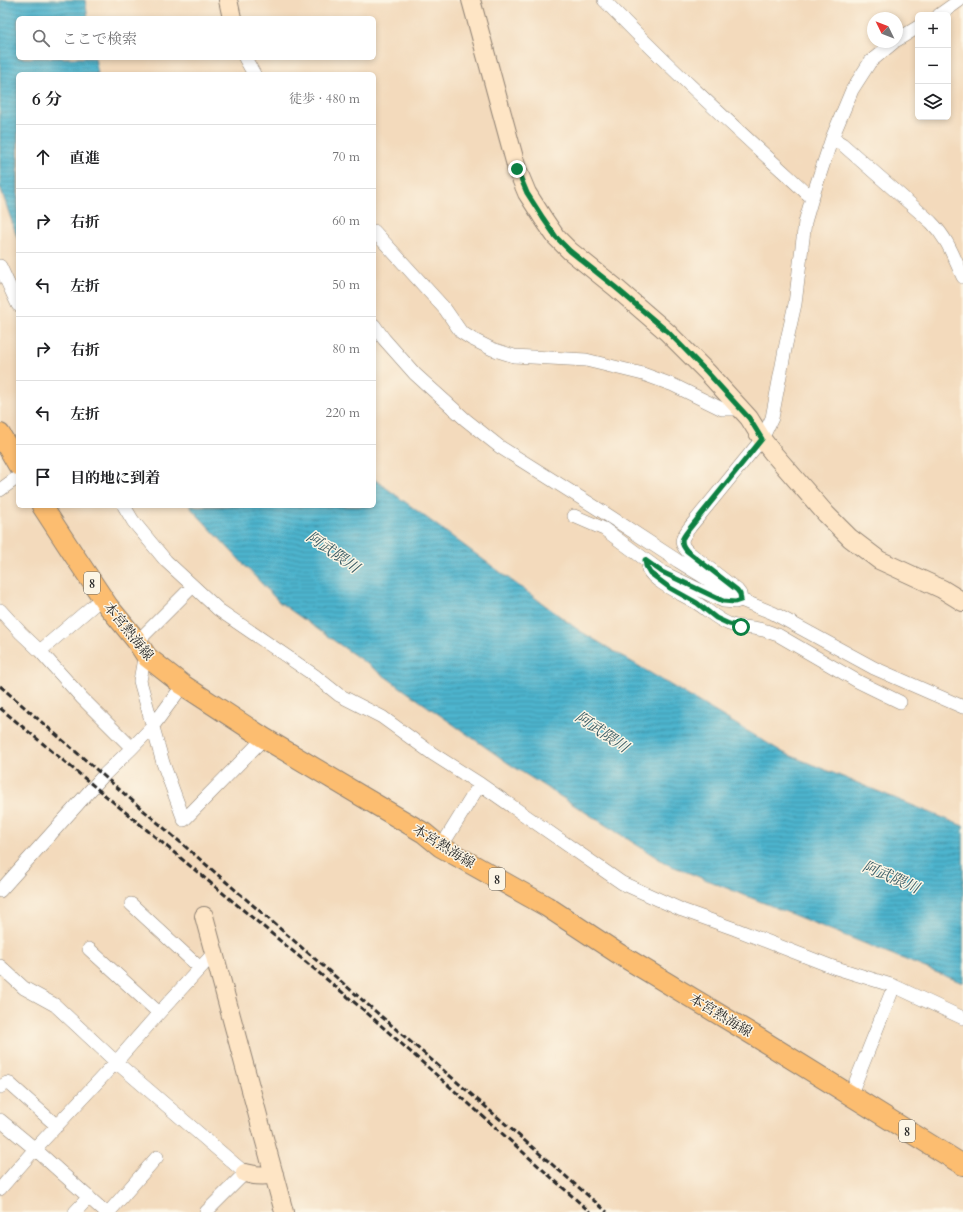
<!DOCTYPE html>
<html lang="ja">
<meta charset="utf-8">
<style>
body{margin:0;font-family:Cardo,"Noto Serif JP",serif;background:#f6f6f6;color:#202124}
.controls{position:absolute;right:12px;top:12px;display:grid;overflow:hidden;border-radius:6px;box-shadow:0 2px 6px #0003}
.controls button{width:36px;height:36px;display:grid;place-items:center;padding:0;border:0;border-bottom:1px solid #e0e0e0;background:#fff;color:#202124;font:20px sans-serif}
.compass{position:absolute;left:867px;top:12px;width:36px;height:36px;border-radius:50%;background:#fff;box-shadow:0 2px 6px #0003;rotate:313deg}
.stop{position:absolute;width:12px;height:12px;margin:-9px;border:3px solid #0b8043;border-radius:50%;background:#fff}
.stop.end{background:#0b8043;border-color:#fff;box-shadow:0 1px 4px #0008}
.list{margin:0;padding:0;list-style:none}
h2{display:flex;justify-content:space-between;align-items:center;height:52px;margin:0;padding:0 16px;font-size:17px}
h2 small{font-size:13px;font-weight:400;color:#757577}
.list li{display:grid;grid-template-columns:26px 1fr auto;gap:12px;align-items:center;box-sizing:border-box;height:64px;padding:0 16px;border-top:1px solid #e0e0e0}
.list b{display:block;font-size:15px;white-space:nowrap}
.list em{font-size:13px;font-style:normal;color:#757577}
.icon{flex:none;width:22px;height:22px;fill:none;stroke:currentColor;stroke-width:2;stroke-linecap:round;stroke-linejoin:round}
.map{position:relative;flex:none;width:963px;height:1212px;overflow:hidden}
.search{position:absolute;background:#fff;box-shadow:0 2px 6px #0003;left:16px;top:16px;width:360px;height:44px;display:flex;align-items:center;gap:10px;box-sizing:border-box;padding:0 14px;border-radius:6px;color:#757577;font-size:15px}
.panel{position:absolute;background:#fff;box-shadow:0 2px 6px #0003;left:16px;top:72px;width:360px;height:436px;border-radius:6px}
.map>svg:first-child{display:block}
.water{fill:url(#water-rules);stroke:#3c707c}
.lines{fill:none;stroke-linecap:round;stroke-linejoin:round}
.street-casing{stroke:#8f8274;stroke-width:14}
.secondary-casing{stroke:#8f8274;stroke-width:20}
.primary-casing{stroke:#8f8274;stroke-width:22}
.street{stroke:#fff;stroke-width:13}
.secondary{stroke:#fee5c5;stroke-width:18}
.primary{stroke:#fcbd6f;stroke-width:20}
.rail{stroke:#2b2b2b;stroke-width:3;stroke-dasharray:6 3;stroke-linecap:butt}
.route{stroke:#0b8043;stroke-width:5}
.labels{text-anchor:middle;stroke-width:3;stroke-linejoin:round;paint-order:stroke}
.shield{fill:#fcf5e5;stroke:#6a6863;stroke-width:1}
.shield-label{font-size:13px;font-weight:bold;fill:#2b2b2b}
.street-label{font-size:14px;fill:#2b2b2b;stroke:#fcf5e5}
.water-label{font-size:15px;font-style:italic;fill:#375b64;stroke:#fcf5e5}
</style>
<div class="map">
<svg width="963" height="1212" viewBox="0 0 963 1212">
<defs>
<pattern id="water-rules" width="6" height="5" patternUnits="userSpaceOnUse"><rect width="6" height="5" fill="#4eb4cd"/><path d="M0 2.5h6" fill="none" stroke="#4193a7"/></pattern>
</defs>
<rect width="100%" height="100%" fill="#fcf5e5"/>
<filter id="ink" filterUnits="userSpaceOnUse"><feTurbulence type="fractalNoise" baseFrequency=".025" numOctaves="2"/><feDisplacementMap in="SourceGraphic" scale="8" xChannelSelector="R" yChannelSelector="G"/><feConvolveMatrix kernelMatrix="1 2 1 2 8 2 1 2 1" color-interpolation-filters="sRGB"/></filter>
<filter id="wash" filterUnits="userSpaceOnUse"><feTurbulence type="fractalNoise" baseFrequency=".012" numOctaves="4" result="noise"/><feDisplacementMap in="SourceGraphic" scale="16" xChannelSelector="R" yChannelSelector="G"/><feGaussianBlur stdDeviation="0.9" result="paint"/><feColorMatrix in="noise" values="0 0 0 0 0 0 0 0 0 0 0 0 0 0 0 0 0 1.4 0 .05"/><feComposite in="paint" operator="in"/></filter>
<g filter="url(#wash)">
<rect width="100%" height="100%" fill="#f3dabc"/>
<path class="water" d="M0,0H85L88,18H18V58H95L98,74H18V240L0,186Z
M374,479L580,631L784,753L963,826V983L667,864L511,765L279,602L189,506H374Z"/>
</g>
<g filter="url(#ink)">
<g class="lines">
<g class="street-casing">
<path id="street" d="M939,15L960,0
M897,40L918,27
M245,58L254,74
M832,138L842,144L931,222C948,239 953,256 963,277
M812,198L832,138L852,90L870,62L894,42
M374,231L445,309L461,332L472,339L492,349L514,356L586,360L643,374L673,385L722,409H734L737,405
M0,266L18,305
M374,325L384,339L415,374L466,420L500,447L603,512L678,561L741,600L773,613L874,668L963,707
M0,490L18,477
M124,506L133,521L166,561L219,610L314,675L339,695L382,717L433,754L480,784L622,883L682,910L735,929L833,967L894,986L963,1018
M574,516L604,529L662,572L723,601L735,602L741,600L740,594L737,590L687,551C678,541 683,537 690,527L762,439L772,418L786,344L795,304L805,222L812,198C741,133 670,69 604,0
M648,569C655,583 682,594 695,602C707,609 716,619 729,624C740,628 752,627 763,630C768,631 773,634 778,635L859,682L900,702
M0,610L21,633L40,651L82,698L132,748L103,776L0,891
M137,642L193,586
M40,651L102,598
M147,657L143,664L140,681L163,763L184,820L264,738
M132,748L153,726L183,685
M441,847L480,784
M131,904L200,968
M89,949L159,1013
M0,966L24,988L55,1005L116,1062L245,1173L206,1212
M0,1087L7,1083L10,1084L57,1126
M850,1096L894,986
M0,1120L35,1149L105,1212
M0,1189L35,1149L116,1062L159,1013L214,953
M75,1212L89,1197
M109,1212L157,1157"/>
</g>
<g class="secondary-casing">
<path id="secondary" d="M228,0L232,18
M471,0L517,169L527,193L543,218L556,237L570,251L615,287L667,332L707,372L749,418L762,439L772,452L826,514L850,538L879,560L942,589L963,602
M204,916L284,1212
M245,1173C256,1176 264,1177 274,1174"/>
</g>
<g class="primary-casing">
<path id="primary" d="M0,434L18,465
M42,506L72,552L108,606L136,640L147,657L183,685L264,738L363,797L424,833L441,847L546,906L619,954L755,1036L963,1165"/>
</g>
<use href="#street" class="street"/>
<use href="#secondary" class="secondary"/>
<use href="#primary" class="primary"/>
<path class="rail" d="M0,686L607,1212
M0,708L366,1012L590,1212"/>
</g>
</g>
<g class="lines" filter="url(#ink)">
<path class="route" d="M517,169L527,193L543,218L556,237L570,251L615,287L668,332L707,372L737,405L749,418L762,439L690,528C683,537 678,541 687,551L737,590L740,594L741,600L735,602L723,601L662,572L645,560L646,566L650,573L670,588L697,603L716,618L729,624L741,627"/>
</g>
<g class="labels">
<g class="shield">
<rect x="84" y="572" width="16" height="22" rx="3"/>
<rect x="489" y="868" width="16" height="22" rx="3"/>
<rect x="899" y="1120" width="16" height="22" rx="3"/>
</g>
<g class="shield-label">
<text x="92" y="588">8</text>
<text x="497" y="884">8</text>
<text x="907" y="1136">8</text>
</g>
<g class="street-label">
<text transform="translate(129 631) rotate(51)" y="5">本宮熱海線</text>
<text transform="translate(444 846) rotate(32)" y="5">本宮熱海線</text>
<text transform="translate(721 1015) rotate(31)" y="5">本宮熱海線</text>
</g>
<g class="water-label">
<text transform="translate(333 552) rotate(35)" y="5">阿武隈川</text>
<text transform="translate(602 732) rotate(34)" y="5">阿武隈川</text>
<text transform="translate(891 877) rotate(23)" y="5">阿武隈川</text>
</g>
</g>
</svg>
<div class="controls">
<button>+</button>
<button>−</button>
<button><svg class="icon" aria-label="layers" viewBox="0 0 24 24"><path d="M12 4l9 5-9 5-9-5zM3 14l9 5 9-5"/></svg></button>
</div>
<svg class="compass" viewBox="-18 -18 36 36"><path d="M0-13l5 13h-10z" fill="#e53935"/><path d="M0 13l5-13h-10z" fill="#757577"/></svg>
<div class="stop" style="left:741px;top:627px"></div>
<div class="stop end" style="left:517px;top:169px"></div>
<div class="search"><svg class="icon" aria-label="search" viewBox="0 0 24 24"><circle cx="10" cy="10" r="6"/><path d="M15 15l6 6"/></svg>ここで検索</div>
<section class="panel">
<h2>6 分<small>徒歩 · 480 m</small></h2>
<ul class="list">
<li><svg class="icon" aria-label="ahead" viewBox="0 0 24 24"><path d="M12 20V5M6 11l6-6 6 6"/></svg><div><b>直進</b></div><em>70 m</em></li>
<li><svg class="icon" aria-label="right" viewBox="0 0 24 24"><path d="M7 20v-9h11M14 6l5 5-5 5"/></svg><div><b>右折</b></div><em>60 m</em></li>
<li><svg class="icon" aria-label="left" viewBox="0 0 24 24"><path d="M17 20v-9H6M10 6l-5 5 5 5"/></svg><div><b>左折</b></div><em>50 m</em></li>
<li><svg class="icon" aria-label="right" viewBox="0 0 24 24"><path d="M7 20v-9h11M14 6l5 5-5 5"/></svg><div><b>右折</b></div><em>80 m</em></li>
<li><svg class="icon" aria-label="left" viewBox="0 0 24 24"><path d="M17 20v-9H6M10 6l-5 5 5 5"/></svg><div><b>左折</b></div><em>220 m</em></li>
<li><svg class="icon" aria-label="arrive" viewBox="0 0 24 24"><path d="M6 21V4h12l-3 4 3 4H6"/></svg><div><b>目的地に到着</b></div></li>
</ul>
</section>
</div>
